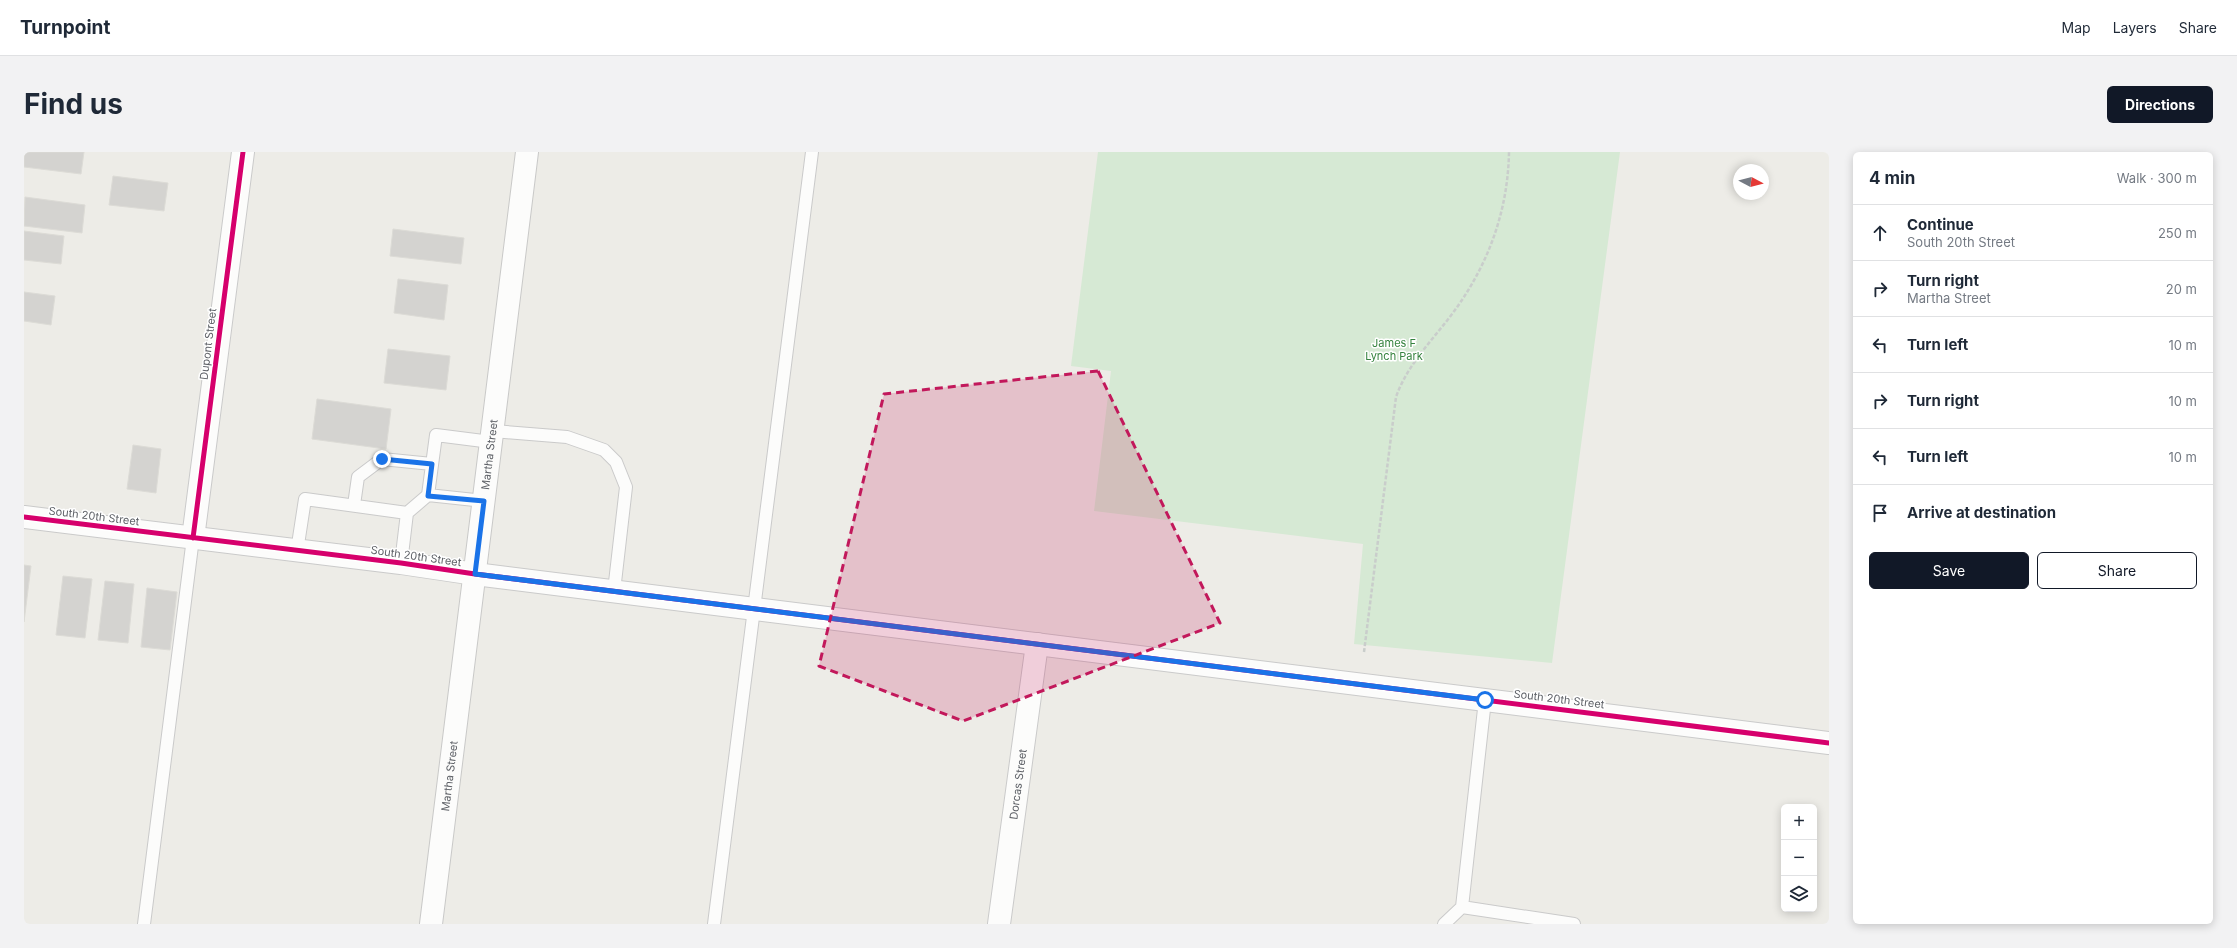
<!DOCTYPE html>
<meta charset="utf-8">
<style>
body{margin:0;font-family:Inter,sans-serif;background:#f2f2f3;color:#1f2937}
.controls{position:absolute;right:12px;bottom:12px;display:grid;overflow:hidden;border-radius:6px;box-shadow:0 2px 10px #0003}
.controls button{width:36px;height:36px;display:grid;place-items:center;padding:0;border:0;border-bottom:1px solid #e0e1e3;background:#fff;color:#1f2937;font:20px sans-serif}
.compass{position:absolute;left:1709px;top:12px;width:36px;height:36px;border-radius:50%;background:#fff;box-shadow:0 2px 10px #0003;rotate:97deg}
.stop{position:absolute;width:12px;height:12px;margin:-9px;border:3px solid #1a73e8;border-radius:50%;background:#fff}
.stop.end{background:#1a73e8;border-color:#fff;box-shadow:0 1px 4px #0008}
.list{margin:0;padding:0;list-style:none}
h2{display:flex;justify-content:space-between;align-items:center;height:52px;margin:0;padding:0 16px;font-size:17px}
h2 small{font-size:13px;font-weight:400;color:#747a83}
.list li{display:grid;grid-template-columns:26px 1fr auto;gap:12px;align-items:center;box-sizing:border-box;height:56px;padding:0 16px;border-top:1px solid #e0e1e3}
.list b{display:block;font-size:15px;white-space:nowrap}
.list p{margin:0;font-size:13px;white-space:nowrap;color:#747a83}
.list em{font-size:13px;font-style:normal;color:#747a83}
.actions{display:flex;gap:8px;padding:12px 16px}
.actions a{flex:1;padding:9px 0;border:1px solid #111827;border-radius:6px;text-align:center;font-size:14px;color:#111827}
.actions .main{background:#111827;color:#fff}
.icon{flex:none;width:22px;height:22px;fill:none;stroke:currentColor;stroke-width:2;stroke-linecap:round;stroke-linejoin:round}
.map{position:relative;flex:none;width:1805px;height:772px;overflow:hidden;border-radius:6px}
header{display:flex;align-items:center;gap:24px;box-sizing:border-box;height:56px;padding:0 20px;background:#fff;border-bottom:1px solid #e0e1e3}
header strong{font-size:19px}
nav{display:flex;gap:22px;margin-inline-start:auto;font-size:14px}
.intro{display:flex;align-items:center;justify-content:space-between;box-sizing:border-box;height:96px;padding:0 24px}
h1{margin:0;font-size:28px}
.button{padding:10px 18px;border-radius:6px;background:#111827;color:#fff;font-size:14px;font-weight:700}
main{display:flex;gap:24px;padding:0 24px}
aside{flex:1;background:#fff;border-radius:6px;box-shadow:0 2px 10px #0003}
.map>svg:first-child{display:block}
.green{fill:#d6e9d4}
.building{fill:#d4d3d0;stroke:#dcdbd6}
.lines{fill:none;stroke-linecap:round;stroke-linejoin:round}
.service-casing{stroke:#cacaca;stroke-width:14}
.minor-casing{stroke:#cacaca;stroke-width:24}
.tertiary-casing{stroke:#cacaca;stroke-width:24}
.secondary-casing{stroke:#c9c9c8;stroke-width:24}
.path{stroke:#c9cdcb;stroke-width:2.5;stroke-dasharray:4 2;stroke-linecap:butt}
.service{stroke:#fcfcfb;stroke-width:12}
.minor{stroke:#fcfcfb;stroke-width:22}
.tertiary{stroke:#fcfcfb;stroke-width:22}
.secondary{stroke:#fcfcfb;stroke-width:22}
.cycleway-casing{stroke:#fff;stroke-width:8}
.cycleway{stroke:#d6006c;stroke-width:5}
.route{stroke:#1a73e8;stroke-width:5}
.marked{fill:#c2185b;fill-opacity:0.2;stroke:#c2185b;stroke-width:3;stroke-dasharray:8 5;stroke-linejoin:round}
.labels{text-anchor:middle;stroke-width:3;stroke-linejoin:round;paint-order:stroke}
.park-label{font-size:11px;fill:#36833f;stroke:#fff}
.street-label{font-size:11px;fill:#5d6066;stroke:#fff}
</style>
<header>
<strong>Turnpoint</strong>
<nav><a>Map</a><a>Layers</a><a>Share</a></nav>
</header>
<div class="intro"><h1>Find us</h1><a class="button">Directions</a></div>
<main>
<div class="map">
<svg width="1805" height="772" viewBox="0 0 1805 772">
<rect width="100%" height="100%" fill="#edece7"/>
<path class="green" d="M1074,0H1596L1528,511L1330,492L1339,392L1070,359L1087,219L1047,214Z"/>
<path class="building" d="M0,0H60L57,22L0,15Z
M89,24L144,31L140,59L85,53Z
M1,45L61,53L58,81L0,74Z
M369,77L440,86L437,112L366,104Z
M0,79L40,84L37,112L0,108Z
M374,127L424,133L420,168L370,161Z
M0,140L31,144L27,173L0,169Z
M364,197L426,204L422,238L360,231Z
M293,247L367,257L362,297L288,287Z
M109,293L137,297L132,341L103,337Z
M0,413L7,414L0,470Z
M39,424L68,427L61,486L32,483Z
M81,429L110,432L104,491L74,488Z
M123,436L153,440L146,498L117,495Z"/>
<g class="lines">
<g class="service-casing">
<path id="service" d="M469,279L543,285L580,298L592,310L602,335L590,439
M460,349L404,343L412,283L467,290
M330,353L334,325L358,307L408,312
M383,361L404,343
M273,399L281,347L383,361L377,411
M1438,755L1461,548
M120,772L169,386
M690,772L788,0
M1420,772L1438,755L1550,772"/>
</g>
<g class="minor-casing">
<g id="minor">
<path d="M169,386L219,0"/>
<path id="s1" d="M975,772L1013,492"/>
</g>
</g>
<g class="tertiary-casing">
<path id="tertiary" d="M0,365L377,411L451,422L1805,591"/>
</g>
<g class="secondary-casing">
<g id="secondary">
<path id="s2" d="M407,772L503,0"/>
</g>
</g>
<path class="path" d="M1340,500L1372,245C1384,211 1410,187 1431,158C1465,111 1484,58 1485,0"/>
<use href="#service" class="service"/>
<use href="#minor" class="minor"/>
<use href="#tertiary" class="tertiary"/>
<use href="#secondary" class="secondary"/>
<g class="cycleway-casing">
<path id="cycleway" d="M0,365L377,411L451,422L1805,591
M169,386L219,0"/>
</g>
<use href="#cycleway" class="cycleway"/>
</g>
<g class="lines">
<path class="route" d="M358,307L408,312L404,344L460,349L451,422L1461,548"/>
</g>
<path class="marked" d="M1074,219L1196,471L939,569L795,514L860,242Z"/>
<g class="labels">
<g class="park-label">
<text x="1370" y="195">James F<tspan x="1370" dy="13">Lynch Park</tspan></text>
</g>
<g class="street-label">
<text transform="translate(184 192) rotate(-83)" y="4">Dupont Street</text>
<text dy="4" stroke="none"><textPath href="#s2" startOffset="473">Martha Street</textPath></text>
<text transform="translate(70 364) rotate(7)" y="4">South 20th Street</text>
<text transform="translate(392 404) rotate(8)" y="4">South 20th Street</text>
<text transform="translate(1535 547) rotate(7)" y="4">South 20th Street</text>
<text dy="4" stroke="none"><textPath href="#s2" startOffset="149">Martha Street</textPath></text>
<text dy="4" stroke="none"><textPath href="#s1" startOffset="141">Dorcas Street</textPath></text>
</g>
</g>
</svg>
<div class="controls">
<button>+</button>
<button>−</button>
<button><svg class="icon" aria-label="layers" viewBox="0 0 24 24"><path d="M12 4l9 5-9 5-9-5zM3 14l9 5 9-5"/></svg></button>
</div>
<svg class="compass" viewBox="-18 -18 36 36"><path d="M0-13l5 13h-10z" fill="#e53935"/><path d="M0 13l5-13h-10z" fill="#747a83"/></svg>
<div class="stop" style="left:1461px;top:548px"></div>
<div class="stop end" style="left:358px;top:307px"></div>
</div>
<aside>
<h2>4 min<small>Walk · 300 m</small></h2>
<ul class="list">
<li><svg class="icon" aria-label="ahead" viewBox="0 0 24 24"><path d="M12 20V5M6 11l6-6 6 6"/></svg><div><b>Continue</b><p>South 20th Street</p></div><em>250 m</em></li>
<li><svg class="icon" aria-label="right" viewBox="0 0 24 24"><path d="M7 20v-9h11M14 6l5 5-5 5"/></svg><div><b>Turn right</b><p>Martha Street</p></div><em>20 m</em></li>
<li><svg class="icon" aria-label="left" viewBox="0 0 24 24"><path d="M17 20v-9H6M10 6l-5 5 5 5"/></svg><div><b>Turn left</b></div><em>10 m</em></li>
<li><svg class="icon" aria-label="right" viewBox="0 0 24 24"><path d="M7 20v-9h11M14 6l5 5-5 5"/></svg><div><b>Turn right</b></div><em>10 m</em></li>
<li><svg class="icon" aria-label="left" viewBox="0 0 24 24"><path d="M17 20v-9H6M10 6l-5 5 5 5"/></svg><div><b>Turn left</b></div><em>10 m</em></li>
<li><svg class="icon" aria-label="arrive" viewBox="0 0 24 24"><path d="M6 21V4h12l-3 4 3 4H6"/></svg><div><b>Arrive at destination</b></div></li>
</ul>
<div class="actions"><a class="main">Save</a><a>Share</a></div>
</aside>
</main>
